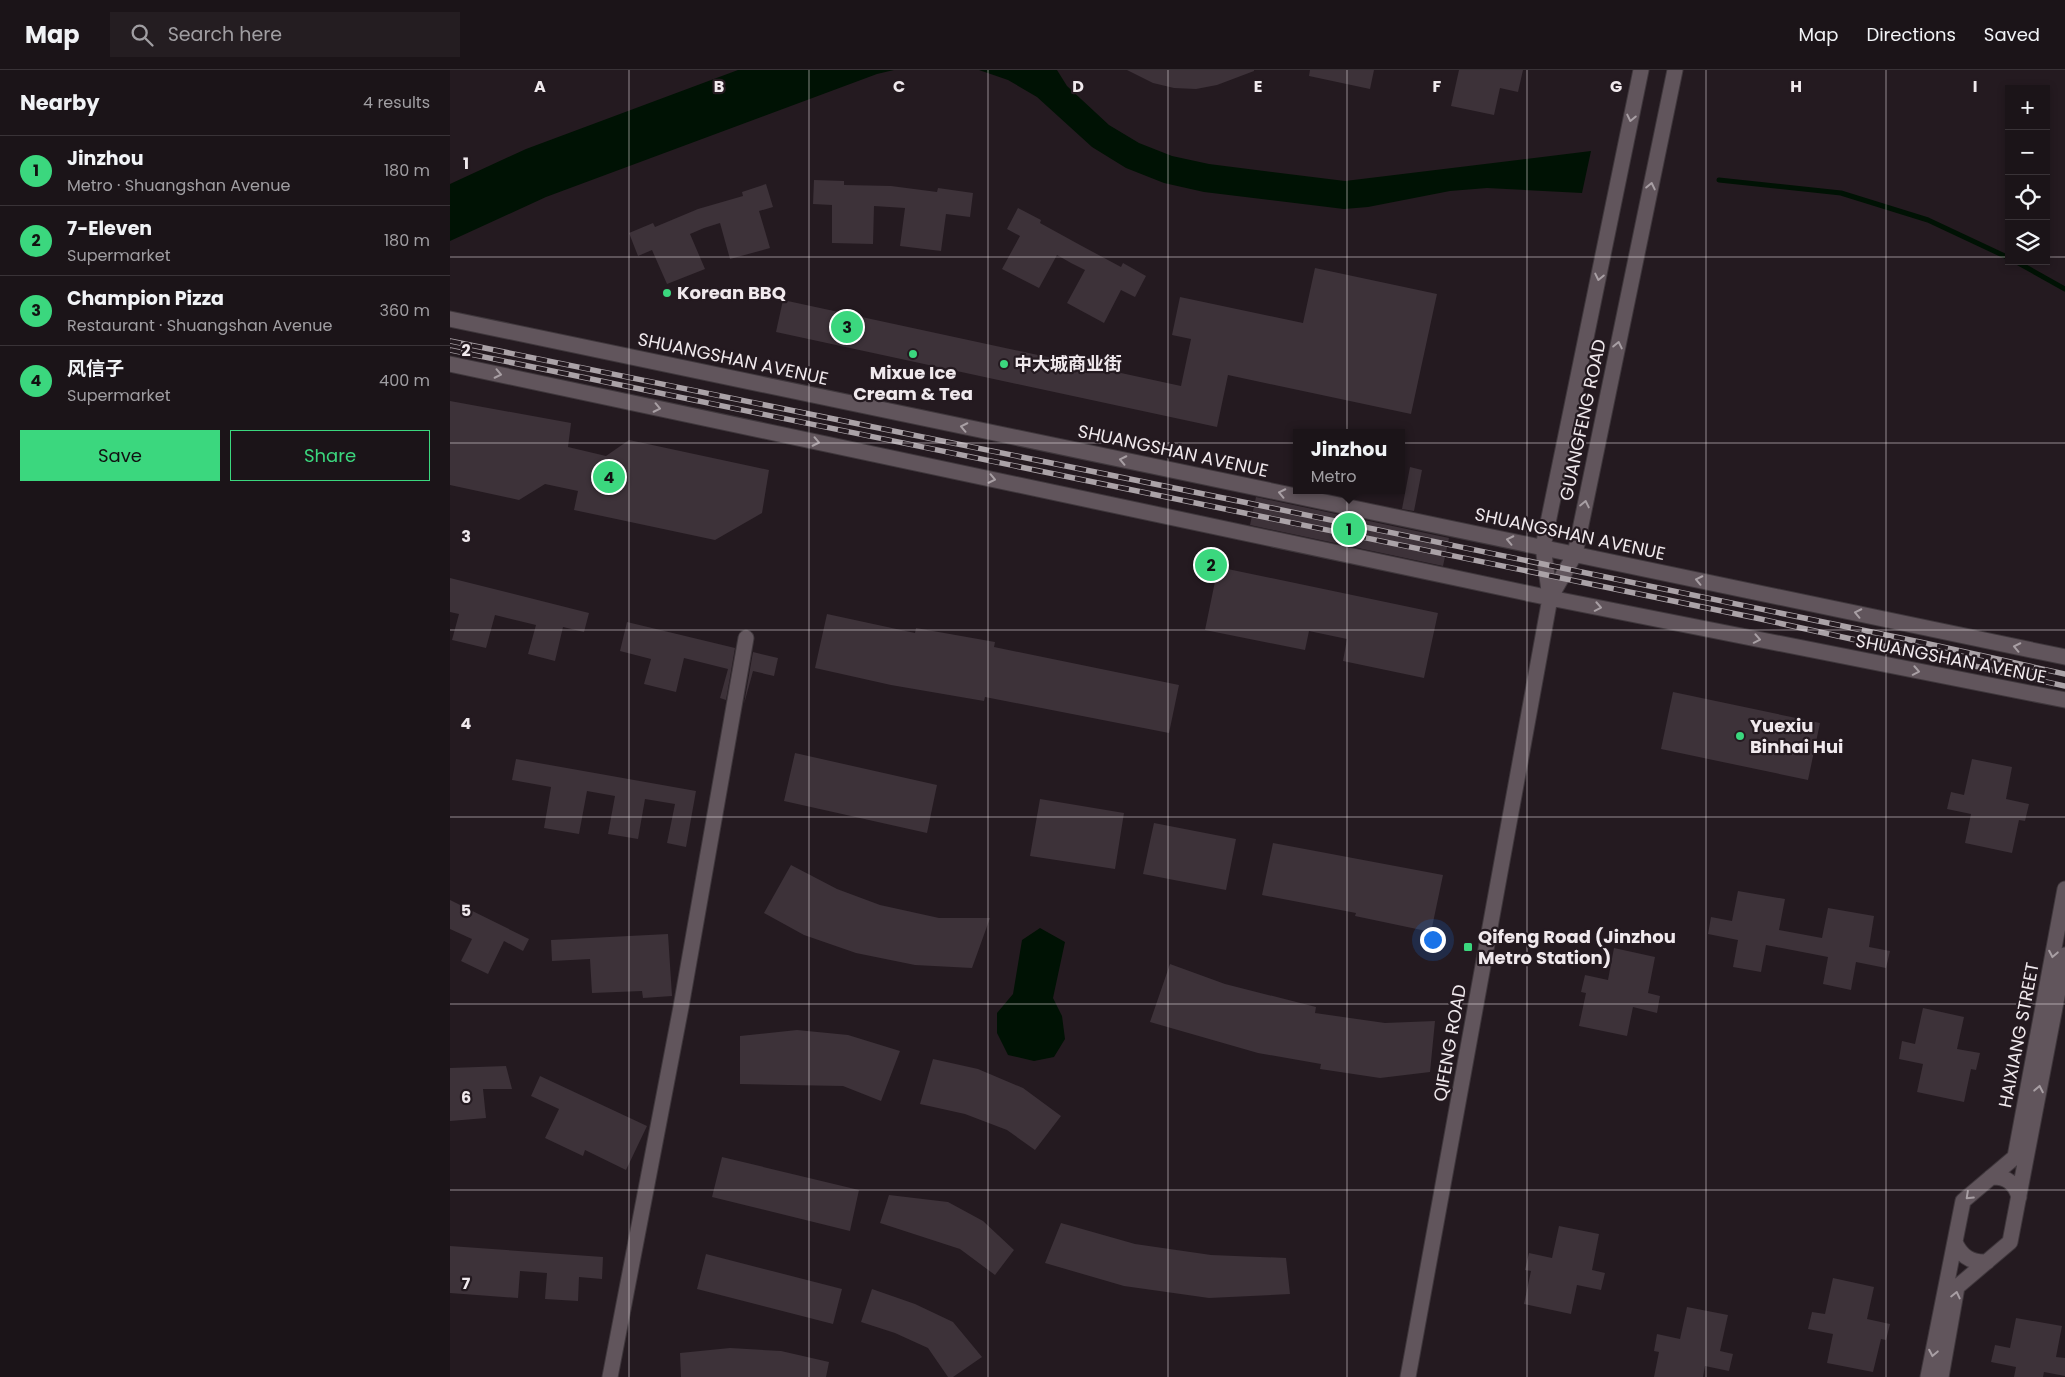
<!DOCTYPE html>
<meta charset="utf-8">
<style>
body{margin:0;font-family:Poppins,"Noto Sans SC",sans-serif;background:#241d21;color:#f1f3f6}
.controls{position:absolute;right:15px;top:15px;display:grid;overflow:hidden;border-radius:0px;box-shadow:0 2px 8px #0003}
.controls button{width:45px;height:45px;display:grid;place-items:center;padding:0;border:0;border-bottom:1px solid #393337;background:#1b1418;color:#f1f3f6;font:25px sans-serif}
.you{position:absolute;left:982px;top:869px;width:18px;height:18px;margin:-12px;border:4px solid #fff;border-radius:50%;background:#1a73e8;box-shadow:0 0 0 8px #1a73e833}
.badge{display:grid;place-items:center;width:32px;height:32px;border-radius:50%;background:#3bd77e;color:#111;font-size:16px;font-weight:700}
.pin{position:absolute;translate:-50% -50%;border:2px solid #fff;box-shadow:0 1px 5px #0006}
.popup{position:absolute;left:843px;top:359px;width:112px;height:65px;box-sizing:border-box;display:grid;place-content:center;border-radius:0px;background:#1b1418;filter:drop-shadow(0 1px 4px #0005);font-size:16px;white-space:nowrap;color:#a09ea2}
.popup b{font-size:19px;color:#f1f3f6}
.popup::after{content:'';position:absolute;left:50%;top:100%;margin-left:-10px;border:10px solid transparent;border-top-color:#1b1418}
.list{margin:0;padding:0;list-style:none}
h2{display:flex;justify-content:space-between;align-items:center;height:65px;margin:0;padding:0 20px;font-size:21px}
h2 small{font-size:16px;font-weight:400;color:#a09ea2}
.list li{display:grid;grid-template-columns:32px 1fr auto;gap:15px;align-items:center;box-sizing:border-box;height:70px;padding:0 20px;border-top:1px solid #393337}
.list b{display:block;font-size:19px;white-space:nowrap}
.list p{margin:0;font-size:16px;white-space:nowrap;color:#a09ea2}
.list em{font-size:16px;font-style:normal;color:#a09ea2}
.actions{display:flex;gap:10px;padding:15px 20px}
.actions a{flex:1;padding:11px 0;border:1px solid #3bd77e;border-radius:0px;text-align:center;font-size:18px;color:#3bd77e}
.actions .main{background:#3bd77e;color:#111}
.icon{flex:none;width:28px;height:28px;fill:none;stroke:currentColor;stroke-width:2;stroke-linecap:round;stroke-linejoin:round}
.map{position:relative;flex:none;width:1615px;height:1307px;overflow:hidden}
header{display:flex;align-items:center;gap:30px;box-sizing:border-box;height:70px;padding:0 25px;background:#1b1418;border-bottom:1px solid #393337}
header strong{font-size:24px}
nav{display:flex;gap:28px;margin-inline-start:auto;font-size:18px}
.search{width:350px;height:45px;background:#241d21;display:flex;align-items:center;gap:12px;box-sizing:border-box;padding:0 18px;border-radius:0px;color:#a09ea2;font-size:19px}
main{display:flex}
aside{flex:1;background:#1b1418}
.map>svg:first-child{display:block}
.water{fill:#001204}
.lines{fill:none;stroke-linecap:round;stroke-linejoin:round}
.stream{stroke:#001204;stroke-width:5}
.building{fill:#3d3239}
.minor-casing{stroke:#3f373c;stroke-width:17}
.minor{stroke:#61555c;stroke-width:15}
.rail-casing{stroke:#aaa2a7;stroke-width:5.5}
.rail{stroke:#241a20;stroke-width:4;stroke-dasharray:11;stroke-linecap:butt}
.oneway{stroke:#a89fa4}
.grid{fill:none;stroke:#f0e9ed;stroke-width:1;stroke-opacity:0.55}
.poi-dot{fill:#3bd77e;stroke:#241a20;stroke-width:2}
.labels{text-anchor:middle;stroke-width:4.5;stroke-linejoin:round;paint-order:stroke}
.poi-label{font-size:18px;font-weight:bold;fill:#f0e9ed;stroke:#241a20;text-anchor:start}
.street-label{font-size:18px;fill:#f0e9ed;stroke:#241a20}
.grid-label{font-size:16px;text-anchor:middle;font-weight:bold;fill:#f0e9ed;stroke:#241a20;stroke-width:4.5;stroke-linejoin:round;paint-order:stroke}
</style>
<header>
<strong>Map</strong>
<div class="search"><svg class="icon" aria-label="search" viewBox="0 0 24 24"><circle cx="10" cy="10" r="6"/><path d="M15 15l6 6"/></svg>Search here</div>
<nav><a>Map</a><a>Directions</a><a>Saved</a></nav>
</header>
<main>
<aside>
<h2>Nearby<small>4 results</small></h2>
<ul class="list">
<li><span class="badge">1</span><div><b>Jinzhou</b><p>Metro · Shuangshan Avenue</p></div><em>180 m</em></li>
<li><span class="badge">2</span><div><b>7-Eleven</b><p>Supermarket</p></div><em>180 m</em></li>
<li><span class="badge">3</span><div><b>Champion Pizza</b><p>Restaurant · Shuangshan Avenue</p></div><em>360 m</em></li>
<li><span class="badge">4</span><div><b>风信子</b><p>Supermarket</p></div><em>400 m</em></li>
</ul>
<div class="actions"><a class="main">Save</a><a>Share</a></div>
</aside>
<div class="map">
<svg width="1615" height="1307" viewBox="0 0 1615 1307">
<rect width="100%" height="100%" fill="#241a20"/>
<path class="water" d="M288,0H444L427,4L96,127L0,171V114L76,79Z
M529,0H607L617,16L659,55L689,73L722,86L759,94L895,111L1141,81L1132,123L1037,118L1000,121L918,137L894,139L754,122L714,113L676,98L642,77L587,27L558,10Z
M590,858L615,872L603,928L612,946L615,969L604,987L584,991L558,985L547,963V943L563,924L572,870Z"/>
<g class="lines">
<path class="stream" d="M1269,110L1391,123L1478,150L1559,188
M1565,191L1615,219"/>
</g>
<path class="building" d="M677,0H804V1L767,15L746,19L724,18L703,13Z
M860,0H924L920,19L859,6Z
M1009,0H1073L1068,22L1050,18L1044,45L1001,36Z
M364,110L394,111V115L441,116L487,122L488,118L523,123L520,147L496,144L491,181L450,176L455,138L424,136L423,174L382,173V135L363,134Z
M316,114L323,137L309,141L320,178L280,189L270,153L254,158L240,164L255,199L217,214L202,180L188,186L179,163L203,153L205,157L248,139L293,126L292,122Z
M568,138L591,150L590,153L630,175L671,197L673,193L696,206L685,227L671,220L654,253L617,233L635,200L621,193L607,185L589,218L552,199L570,166L557,159Z
M865,198L987,224L961,344L778,305L767,357L326,262L333,230L731,316L741,269L722,265L730,227L853,253Z
M0,331L121,353L118,377L156,386L179,370L319,400L312,443L265,470L124,440L128,421L95,414L69,430L0,415Z
M960,397L972,400L964,441L952,439Z
M806,427L999,468L993,496L800,455Z
M768,497L988,543L974,608L893,591L897,569L859,561L855,580L755,560Z
M0,508L139,543L134,562L113,557L105,591L78,584L86,555L45,545L36,578L2,570L9,544L0,542Z
M377,544L465,563L466,558L545,572L544,577L729,615L719,663L535,627L534,631L441,615L365,598Z
M177,552L285,578L276,630L270,628L278,599L234,588L226,622L194,614L201,589L170,581Z
M303,582L328,588L324,606L303,601L294,634Z
M1223,622L1370,653L1358,710L1211,679Z
M345,683L487,715L477,763L334,731Z
M66,689L246,721L236,777L217,773L225,734L195,729L188,769L158,764L165,726L137,721L129,764L94,758L101,717L62,710Z
M1522,689L1562,697L1556,729L1579,734L1575,751L1569,750L1562,783L1515,773L1521,744L1497,739L1501,722L1514,725Z
M590,729L674,743L665,799L580,786Z
M704,753L786,769L776,820L693,804Z
M823,773L993,805L981,862L905,846L906,843L812,825Z
M341,795L387,819L430,835L489,848H540L522,898L465,895L406,883L354,865L314,843Z
M1288,821L1335,829L1329,860L1372,868L1378,838L1424,846L1419,877L1440,881L1436,898L1406,892L1401,920L1373,914L1378,887L1316,875L1311,902L1283,897L1288,870L1258,864L1261,847L1282,851Z
M0,830L79,869L73,881L54,871L38,904L11,891L22,869L0,859Z
M218,864L222,926L193,928L192,921L142,923L140,889L102,891L101,870Z
M1164,878L1205,887L1198,923L1210,926L1207,943L1183,937L1177,966L1129,956L1136,923L1131,922L1135,905L1158,910Z
M720,894L775,914L866,937L865,943L935,953L985,951L980,1002L930,1008L870,999L871,994L808,983L700,952Z
M1473,938L1514,947L1507,979L1530,983L1526,1000L1521,999L1514,1032L1467,1022L1473,994L1449,989L1452,971L1465,974Z
M347,960L398,965L450,981L431,1031L393,1016L290,1014V966Z
M483,989L528,999L573,1018L611,1046L585,1080L557,1060L515,1044L470,1034Z
M56,996L62,1019H33L36,1048L0,1051V998Z
M90,1006L197,1056L176,1100L135,1080L133,1086L95,1068L109,1039L81,1026Z
M272,1087L409,1120L400,1161L262,1127Z
M439,1125L498,1132L533,1151L564,1180L545,1205L510,1179L430,1153Z
M611,1153L685,1174L761,1185L836,1188L840,1224L759,1228L674,1216L595,1193Z
M1109,1156L1149,1164L1142,1200L1155,1203L1151,1220L1127,1215L1121,1244L1074,1234L1081,1201L1075,1200L1079,1183L1102,1188Z
M0,1176L153,1187L152,1209L129,1207L128,1231L95,1229L97,1203L70,1201L68,1228L0,1223Z
M256,1184L392,1219L383,1254L247,1219Z
M1383,1208L1424,1217L1417,1249L1440,1254L1436,1270L1431,1269L1423,1302L1377,1293L1383,1264L1358,1259L1362,1242L1375,1244Z
M422,1219L465,1234L503,1252L532,1287L503,1307H498L478,1278L445,1263L411,1252Z
M1237,1237L1278,1245L1270,1281L1283,1284L1279,1301L1255,1296L1253,1307H1204L1209,1282L1204,1281L1207,1264L1230,1269Z
M1566,1248L1612,1256L1606,1287L1615,1288V1306L1594,1302L1593,1307H1564L1566,1297L1541,1292L1545,1275L1560,1278Z
M280,1278L331,1281L379,1292L376,1307H231L230,1283Z"/>
<g class="lines">
<g class="minor-casing">
<path id="minor" d="M0,249L1615,587
M0,294L1100,528L1615,630
M1100,528L1125,484L1225,0
M1541,1107C1556,1106 1565,1113 1569,1127
M1505,1172C1511,1186 1521,1193 1537,1192
M160,1307L231,937L296,568
M958,1307L1100,528L1093,477L1191,0
M1478,1307L1513,1131L1565,1087L1615,819
M1491,1307L1507,1217L1560,1172L1615,885"/>
</g>
<use href="#minor" class="minor"/>
<g class="rail-casing">
<path id="rail" d="M0,271L798,433L1470,572L1615,604
M0,280L1306,548L1615,616"/>
</g>
<use href="#rail" class="rail"/>
</g>
<defs><path id="oneway-chevron" d="M-2-3.5L2.5 0L-2 3.5" fill="none" stroke-width="1.6" stroke-linecap="round" stroke-linejoin="round" transform="scale(1.25)"/></defs>
<g class="oneway">
<use href="#oneway-chevron" transform="translate(1181 48) rotate(102)"/>
<use href="#oneway-chevron" transform="translate(1201 116) rotate(-78)"/>
<use href="#oneway-chevron" transform="translate(1149 207) rotate(102)"/>
<use href="#oneway-chevron" transform="translate(1168 275) rotate(-78)"/>
<use href="#oneway-chevron" transform="translate(48 304) rotate(12)"/>
<use href="#oneway-chevron" transform="translate(207 338) rotate(12)"/>
<use href="#oneway-chevron" transform="translate(514 357) rotate(-168)"/>
<use href="#oneway-chevron" transform="translate(366 372) rotate(12)"/>
<use href="#oneway-chevron" transform="translate(673 390) rotate(-168)"/>
<use href="#oneway-chevron" transform="translate(542 409) rotate(12)"/>
<use href="#oneway-chevron" transform="translate(832 423) rotate(-168)"/>
<use href="#oneway-chevron" transform="translate(1135 434) rotate(-78)"/>
<use href="#oneway-chevron" transform="translate(1060 470) rotate(-168)"/>
<use href="#oneway-chevron" transform="translate(1249 510) rotate(-168)"/>
<use href="#oneway-chevron" transform="translate(1148 537) rotate(11)"/>
<use href="#oneway-chevron" transform="translate(1408 543) rotate(-168)"/>
<use href="#oneway-chevron" transform="translate(1307 569) rotate(11)"/>
<use href="#oneway-chevron" transform="translate(1567 577) rotate(-168)"/>
<use href="#oneway-chevron" transform="translate(1466 601) rotate(11)"/>
<use href="#oneway-chevron" transform="translate(1603 884) rotate(101)"/>
<use href="#oneway-chevron" transform="translate(1589 1019) rotate(-79)"/>
<use href="#oneway-chevron" transform="translate(1519 1126) rotate(137)"/>
<use href="#oneway-chevron" transform="translate(1506 1225) rotate(-77)"/>
<use href="#oneway-chevron" transform="translate(1483 1283) rotate(101)"/>
</g>
<path class="grid" d="M179,0V1307M359,0V1307M538,0V1307M718,0V1307M897,0V1307M1077,0V1307M1256,0V1307M1436,0V1307M0,187H1559M1596,187H1615M0,373H1615M0,560H1615M0,747H1615M0,934H1615M0,1120H1615"/>
<g class="poi-dot">
<circle cx="217" cy="223" r="5"/>
<circle cx="463" cy="284" r="5"/>
<circle cx="554" cy="294" r="5"/>
<circle cx="1290" cy="666" r="5"/>
<rect x="1013" y="872" width="10" height="10" rx="2.5"/>
</g>
<g class="labels">
<g class="poi-label">
<text x="227" y="229">Korean BBQ</text>
<text x="564" y="300">中大城商业街</text>
<text x="463" y="309" text-anchor="middle">Mixue Ice<tspan x="463" dy="21">Cream &amp; Tea</tspan></text>
<text x="1300" y="662">Yuexiu<tspan x="1300" dy="21">Binhai Hui</tspan></text>
<text x="1028" y="873">Qifeng Road (Jinzhou<tspan x="1028" dy="21">Metro Station)</tspan></text>
</g>
<g class="street-label">
<text transform="translate(283 289) rotate(12)" y="6">SHUANGSHAN AVENUE</text>
<text transform="translate(1133 350) rotate(-78)" y="6">GUANGFENG ROAD</text>
<text transform="translate(723 381) rotate(12)" y="6">SHUANGSHAN AVENUE</text>
<text transform="translate(1120 464) rotate(12)" y="6">SHUANGSHAN AVENUE</text>
<text transform="translate(1501 589) rotate(11)" y="6">SHUANGSHAN AVENUE</text>
<text transform="translate(1569 965) rotate(-79)" y="6">HAIXIANG STREET</text>
<text transform="translate(1000 973) rotate(-80)" y="6">QIFENG ROAD</text>
</g>
</g>
<g class="grid-label">
<text x="90" y="22">A</text>
<text x="269" y="22">B</text>
<text x="449" y="22">C</text>
<text x="628" y="22">D</text>
<text x="808" y="22">E</text>
<text x="987" y="22">F</text>
<text x="1166" y="22">G</text>
<text x="1346" y="22">H</text>
<text x="1525" y="22">I</text>
<text x="16" y="99">1</text>
<text x="16" y="286">2</text>
<text x="16" y="472">3</text>
<text x="16" y="659">4</text>
<text x="16" y="846">5</text>
<text x="16" y="1033">6</text>
<text x="16" y="1219">7</text>
</g>
</svg>
<div class="controls">
<button>+</button>
<button>−</button>
<button><svg class="icon" aria-label="locate" viewBox="0 0 24 24"><circle cx="12" cy="12" r="6"/><path d="M12 2v4M12 18v4M2 12h4M18 12h4"/></svg></button>
<button><svg class="icon" aria-label="layers" viewBox="0 0 24 24"><path d="M12 4l9 5-9 5-9-5zM3 14l9 5 9-5"/></svg></button>
</div>
<div class="you"></div>
<div class="pin badge" style="left:899px;top:459px">1</div>
<div class="popup"><b>Jinzhou</b>Metro</div>
<div class="pin badge" style="left:761px;top:495px">2</div>
<div class="pin badge" style="left:397px;top:257px">3</div>
<div class="pin badge" style="left:159px;top:407px">4</div>
</div>
</main>
